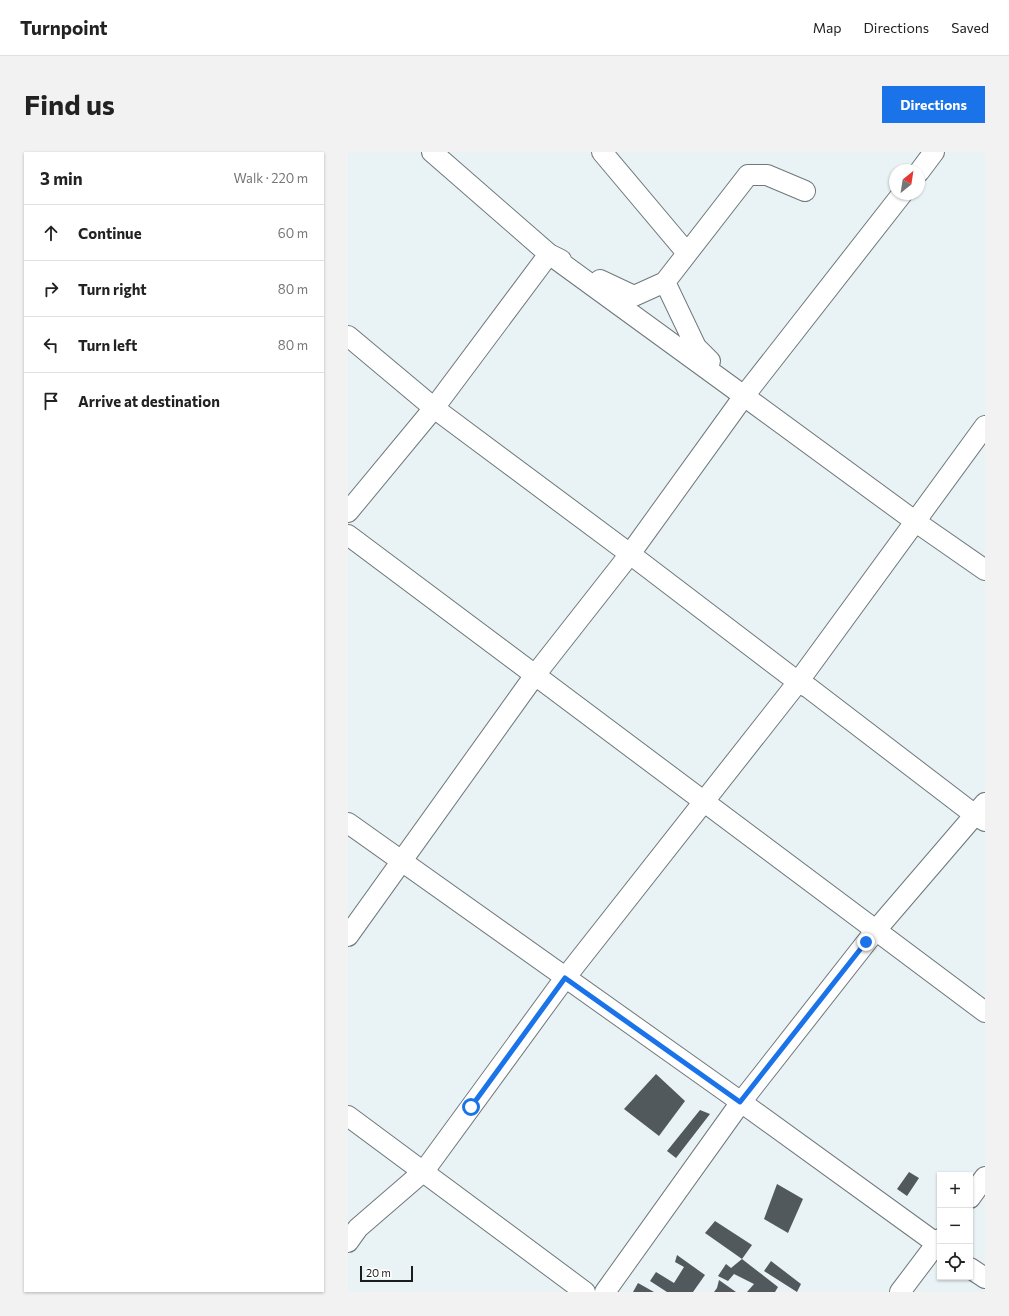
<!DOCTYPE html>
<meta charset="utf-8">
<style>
body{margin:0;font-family:Commissioner,sans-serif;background:#f2f2f2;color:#222}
.controls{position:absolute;right:12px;bottom:12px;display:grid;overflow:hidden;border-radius:0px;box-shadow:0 1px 3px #0004}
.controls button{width:36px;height:36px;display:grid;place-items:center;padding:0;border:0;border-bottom:1px solid #e0e0e0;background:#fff;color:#222;font:20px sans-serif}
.compass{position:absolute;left:541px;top:12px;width:36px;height:36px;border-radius:50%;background:#fff;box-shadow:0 1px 3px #0004;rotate:30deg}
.scale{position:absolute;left:12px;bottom:10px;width:53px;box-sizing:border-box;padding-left:4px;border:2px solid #1a1d1e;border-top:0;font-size:11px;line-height:14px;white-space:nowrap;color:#1a1d1e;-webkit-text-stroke:3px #fff;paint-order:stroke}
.stop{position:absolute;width:12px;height:12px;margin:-9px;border:3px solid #1a73e8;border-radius:50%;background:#fff}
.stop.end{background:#1a73e8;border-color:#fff;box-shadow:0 1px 4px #0008}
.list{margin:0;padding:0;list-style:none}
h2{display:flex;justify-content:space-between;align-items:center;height:52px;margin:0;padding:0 16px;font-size:17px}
h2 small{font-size:13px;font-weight:400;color:#767676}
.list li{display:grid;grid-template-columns:26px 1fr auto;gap:12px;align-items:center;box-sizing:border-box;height:56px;padding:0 16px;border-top:1px solid #e0e0e0}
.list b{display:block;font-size:15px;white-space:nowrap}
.list em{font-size:13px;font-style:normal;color:#767676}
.icon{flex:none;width:22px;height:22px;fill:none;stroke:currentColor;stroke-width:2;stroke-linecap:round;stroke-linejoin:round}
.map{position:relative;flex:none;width:637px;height:1140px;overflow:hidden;border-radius:0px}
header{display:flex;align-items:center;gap:24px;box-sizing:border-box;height:56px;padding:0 20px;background:#fff;border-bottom:1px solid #e0e0e0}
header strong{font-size:19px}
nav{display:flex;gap:22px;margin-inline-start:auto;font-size:14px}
.intro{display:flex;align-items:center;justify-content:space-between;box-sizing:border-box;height:96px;padding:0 24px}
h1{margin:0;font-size:28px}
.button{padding:10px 18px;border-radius:0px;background:#1a73e8;color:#fff;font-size:14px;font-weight:700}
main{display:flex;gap:24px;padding:0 24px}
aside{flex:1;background:#fff;border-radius:0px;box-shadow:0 1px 3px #0004}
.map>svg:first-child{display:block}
.building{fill:#52595c}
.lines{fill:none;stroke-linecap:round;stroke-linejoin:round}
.street-casing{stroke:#6f787a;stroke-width:22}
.street{stroke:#fff;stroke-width:20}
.route{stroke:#1a73e8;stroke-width:5}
</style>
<header>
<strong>Turnpoint</strong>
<nav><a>Map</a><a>Directions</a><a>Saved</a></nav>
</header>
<div class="intro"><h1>Find us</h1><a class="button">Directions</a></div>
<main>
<aside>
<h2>3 min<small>Walk · 220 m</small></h2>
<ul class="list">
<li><svg class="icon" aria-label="ahead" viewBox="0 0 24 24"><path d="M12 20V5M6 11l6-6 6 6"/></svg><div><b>Continue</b></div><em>60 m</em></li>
<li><svg class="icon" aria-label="right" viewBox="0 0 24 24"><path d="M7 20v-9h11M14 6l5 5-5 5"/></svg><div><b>Turn right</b></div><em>80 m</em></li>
<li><svg class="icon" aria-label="left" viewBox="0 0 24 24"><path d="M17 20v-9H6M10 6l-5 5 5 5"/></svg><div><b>Turn left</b></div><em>80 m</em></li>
<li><svg class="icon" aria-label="arrive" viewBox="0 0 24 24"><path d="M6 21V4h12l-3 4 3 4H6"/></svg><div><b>Arrive at destination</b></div></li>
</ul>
</aside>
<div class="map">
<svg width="637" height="1140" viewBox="0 0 637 1140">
<rect width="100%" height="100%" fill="#e9f2f5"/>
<path class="building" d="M308,922L337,949L311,984L276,957Z
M352,958L362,962L328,1006L319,999Z
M561,1020L571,1026L559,1044L549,1037Z
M429,1032L455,1047L440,1081L416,1067Z
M367,1069L404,1093L394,1107L357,1081Z
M329,1103L357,1123L345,1140H319L302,1129L308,1120L326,1131L336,1115L327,1110Z
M394,1107L430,1135L427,1140H399L406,1132L386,1122L380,1129L370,1124L378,1112L383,1116Z
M423,1109L453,1132L449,1140L416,1119Z
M371,1128L388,1140H366L369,1136Z
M290,1131L306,1140H285Z"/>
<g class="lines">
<g class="street-casing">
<path id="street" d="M84,0L201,102L396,244L568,370L637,418
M254,0L339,101
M571,20L586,0
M252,128L286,144L317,130
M0,184L86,256L282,402L450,530L461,536L627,663L637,669
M362,209L348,195L317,130L400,23H419L457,39
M0,360L86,256L201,102L213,108
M0,383L637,860
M0,671L393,950L592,1094
M0,784L187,523L282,402L396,244L554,42
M0,964L237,1140
M622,1046L637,1025
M0,1090L10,1076L76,1019L217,826L450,530L637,274
M622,1116L637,1126
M257,1140L393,950L528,778L637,651
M552,1140L592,1087"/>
</g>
<use href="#street" class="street"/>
</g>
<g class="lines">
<path class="route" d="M123,955L217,826L392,950L518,790"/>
</g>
</svg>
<div class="controls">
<button>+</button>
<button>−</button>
<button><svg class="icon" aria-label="locate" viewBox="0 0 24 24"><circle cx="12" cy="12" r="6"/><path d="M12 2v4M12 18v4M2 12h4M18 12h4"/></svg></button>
</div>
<svg class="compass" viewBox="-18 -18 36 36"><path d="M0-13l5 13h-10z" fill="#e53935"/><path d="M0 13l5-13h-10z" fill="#767676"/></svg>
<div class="scale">20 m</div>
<div class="stop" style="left:123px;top:955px"></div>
<div class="stop end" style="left:518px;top:790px"></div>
</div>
</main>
